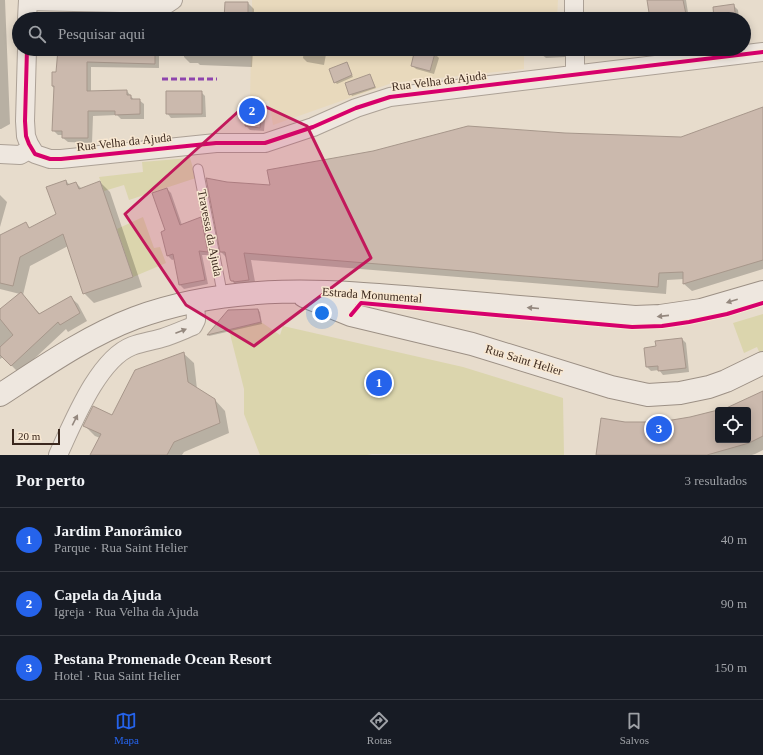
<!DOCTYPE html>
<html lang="pt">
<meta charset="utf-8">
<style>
body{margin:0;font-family:Georgia,serif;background:#242831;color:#f1f3f6}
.controls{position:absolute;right:12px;bottom:12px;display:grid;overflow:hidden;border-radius:4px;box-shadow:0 2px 10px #0003}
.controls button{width:36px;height:36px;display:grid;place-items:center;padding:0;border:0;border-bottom:1px solid #363941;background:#171b24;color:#f1f3f6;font:20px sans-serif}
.scale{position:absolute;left:12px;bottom:10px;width:48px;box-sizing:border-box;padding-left:4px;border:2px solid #3b281d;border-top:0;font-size:11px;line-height:14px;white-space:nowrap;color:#3b281d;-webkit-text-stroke:3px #f8e8d2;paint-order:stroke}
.you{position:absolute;left:322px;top:313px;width:14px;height:14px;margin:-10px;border:3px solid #fff;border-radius:50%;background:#1a73e8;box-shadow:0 0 0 6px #1a73e833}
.badge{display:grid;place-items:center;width:26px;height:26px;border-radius:50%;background:#2563eb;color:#fff;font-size:13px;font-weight:700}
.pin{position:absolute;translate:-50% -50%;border:2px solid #fff;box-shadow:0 1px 4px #0006}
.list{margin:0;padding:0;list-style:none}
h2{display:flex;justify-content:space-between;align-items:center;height:52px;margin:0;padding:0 16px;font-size:17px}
h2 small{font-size:13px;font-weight:400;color:#9ea1a6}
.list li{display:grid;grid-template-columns:26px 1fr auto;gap:12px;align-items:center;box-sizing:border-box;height:64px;padding:0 16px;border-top:1px solid #363941}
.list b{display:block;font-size:15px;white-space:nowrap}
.list p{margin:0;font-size:13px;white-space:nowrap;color:#9ea1a6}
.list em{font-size:13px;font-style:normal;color:#9ea1a6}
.icon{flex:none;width:22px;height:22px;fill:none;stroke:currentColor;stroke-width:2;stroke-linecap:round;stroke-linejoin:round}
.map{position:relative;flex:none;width:763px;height:455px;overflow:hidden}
.search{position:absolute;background:#171b24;box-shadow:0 2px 10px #0003;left:12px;right:12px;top:12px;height:44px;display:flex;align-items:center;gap:10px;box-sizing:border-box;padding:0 14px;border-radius:22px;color:#9ea1a6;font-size:15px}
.sheet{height:244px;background:#171b24}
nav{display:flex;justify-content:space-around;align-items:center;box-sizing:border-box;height:56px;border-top:1px solid #363941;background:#171b24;font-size:11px;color:#9ea1a6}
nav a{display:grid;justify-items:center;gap:2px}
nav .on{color:#2563eb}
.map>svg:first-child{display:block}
.farmland{fill:#e8d9bc}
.green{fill:#dbd5ad}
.shadow{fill:#0003}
.building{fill:#cbb9ad;stroke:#a7978b}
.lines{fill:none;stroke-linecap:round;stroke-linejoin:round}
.lane-casing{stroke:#aca196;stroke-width:11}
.street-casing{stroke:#aca196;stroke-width:20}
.secondary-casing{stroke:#9c9085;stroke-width:24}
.lane{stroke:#eee7df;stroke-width:9}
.street{stroke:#eee7df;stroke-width:18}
.secondary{stroke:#eee7df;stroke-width:22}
.quiet{stroke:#8e44ad;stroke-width:3;stroke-dasharray:6 3;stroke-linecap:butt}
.cycleway-casing{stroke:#f8e8d2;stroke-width:6}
.cycleway{stroke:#d6006c;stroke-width:4}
.oneway{fill:#94887e}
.marked{fill:#c2185b;fill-opacity:0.2;stroke:#c2185b;stroke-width:3;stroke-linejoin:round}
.labels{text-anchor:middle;stroke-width:3;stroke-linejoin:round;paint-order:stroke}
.street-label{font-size:12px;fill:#3b281d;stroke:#f8e8d2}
</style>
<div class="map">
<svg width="763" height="455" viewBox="0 0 763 455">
<rect width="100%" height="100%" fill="#e7dccc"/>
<path class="farmland" d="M252,0H558L557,19H252Z
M251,49H524V69L392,83L273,125L269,101H250Z"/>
<path class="green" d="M190,158L196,178L129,200L124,185L104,191L99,177L143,172L142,162Z
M143,217L154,248L160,247L166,263L133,277L117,229Z
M763,314V352L760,354L757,347L744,353L733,323Z
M261,322L280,335L283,326L463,367L563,398L564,455L372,454L367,455H260L244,414V389L229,330Z"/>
<path class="shadow" d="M0,0H5L10,124L1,129H0Z
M648,0H686L689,19H598V18L650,13Z
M248,3L254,9V19H225Z
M734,6L738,10L739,19H708L707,17L715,16Z
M59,49H159V68L91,67V92L127,91L134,100H139L144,104V119H121L117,115L93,116L92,143L68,142L63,138V135H58L53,130L55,89L52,86L57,73Z
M183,49H253L252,67L200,65L198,63H190L184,57V52Z
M304,49H327L324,65L307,62L303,58Z
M416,49L435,54L439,58L434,74L416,69L412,65Z
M541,49H565V57L546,58L541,54Z
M601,49H637V53L605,56L601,52Z
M347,63L353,77L337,84L335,82Z
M370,75L376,88L352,96L346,84Z
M201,92L205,96L206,117L171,118L167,113Z
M262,106L266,110L264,131L250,130L246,126L247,120L242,116Z
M763,108V269L692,291L684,284V279L667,280L666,294L251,260L256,287L240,289L232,281L226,257L221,252L226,183L271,186L565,134L682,138Z
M66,181L70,185L76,183L82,189L100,182L110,192L142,287L94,303L84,293L68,246L30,266L23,295L40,314L70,297L78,304L87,321L68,332L66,329L19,373L3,357L0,359V310L20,294L0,289V246L57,214Z
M167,189L171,193L182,225L201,218L205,222L211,255H202L208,284L184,289L180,285L175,259L172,260L168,256L162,233L167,231Z
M0,195L7,202L0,227Z
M258,310L260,312L262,324L209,336L208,335L228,311Z
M682,339L686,343L689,372L663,375L659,370L651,371L647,367L657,347Z
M183,353L194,363L197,389L215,400L225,411L229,433L184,452L182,455H91L100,438L95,436L84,425L112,416Z
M763,392V450L755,454L752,455H597L616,423L644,424L676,421L718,411V440H748V410H720L737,404Z"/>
<path class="building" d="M647,0H683L687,19H650Z
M225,2H248V19H224Z
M734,4L736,19H714L713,7Z
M58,49H155V64L87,62V91L127,90V95H131V99H140V114L115,115V111H88V138H62V131H52L54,86H52V72H56Z
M415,49H421L435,53L430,71L411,66Z
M347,62L352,75L334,83L329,69Z
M370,74L375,87L349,95L345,83Z
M166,91H202V114H166Z
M242,103L262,105L260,128L245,126L246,117L241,116Z
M763,107V260L683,284V272L659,273L658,287L244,253L249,280L234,282V281H231L230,279L225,252H220L206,178L227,182L270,185L267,170L373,151L468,126L565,133L681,137Z
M66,180L67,185L76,182L79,189L100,181L133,277L83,294L63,234L20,257L13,286L0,283V235L26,222L29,228L56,214L46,187Z
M167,188L180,225L201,217L208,252L199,251L205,280L179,285L173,254L167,256L161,232L165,230L152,193Z
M21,292L39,314L71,296L80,313L60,325L58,322L11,366L0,355V347L13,335L0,319V309Z
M258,309L261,322L207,335L228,310Z
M682,338L686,368L658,371V366L646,367L644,348L656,346L655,341Z
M184,352L188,382L215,399L220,423L174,442L167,455H90L101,434L83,426L93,406L112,415L135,370Z
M763,391V436L749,443L707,455H596L601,418L625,422H660L690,417L718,410V440H748V410H722Z"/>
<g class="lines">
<g class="lane-casing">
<path id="lane" d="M198,169L223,297"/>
</g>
<g class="street-casing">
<path id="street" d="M574,0V19
M28,1L167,4L173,0
M27,19L28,0
M27,49L25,121L26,136L29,144L35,154L50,159H61L216,143H265L313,127L356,108L390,97L763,52
M575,49V74
M0,154L20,155L31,149
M58,455C73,423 98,359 132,346C142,342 152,341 162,338C172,335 183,330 193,326L196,320L195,301"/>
</g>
<g class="secondary-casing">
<path id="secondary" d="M304,296L351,315L472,344L611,387L648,395L680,393L709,387L726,381L763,363
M0,395C43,367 87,336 135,318C236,281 336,291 440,300C505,306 570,311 635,317L660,316L701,310L763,292"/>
</g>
<use href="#lane" class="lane"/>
<use href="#street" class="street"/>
<use href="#secondary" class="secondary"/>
<path class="quiet" d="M162,79H217"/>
<g class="cycleway-casing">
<path id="cycleway" d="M27,49L25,121L26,136L29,144L35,154L50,159H61L216,143H265L313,127L356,108L390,97L763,52
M351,315L361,303L632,327L662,326L689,322L727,314L763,303"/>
</g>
<use href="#cycleway" class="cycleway"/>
</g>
<defs><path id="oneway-solid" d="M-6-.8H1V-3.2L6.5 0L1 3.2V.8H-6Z"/></defs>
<g class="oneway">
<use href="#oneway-solid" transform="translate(732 301) rotate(163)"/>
<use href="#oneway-solid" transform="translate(533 308) rotate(-175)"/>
<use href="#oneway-solid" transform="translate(663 316) rotate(174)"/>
<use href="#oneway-solid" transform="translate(181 331) rotate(-21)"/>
<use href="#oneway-solid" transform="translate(75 420) rotate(-63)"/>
</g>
<path class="marked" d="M251,100L307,126L371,258L254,346L186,305L125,214Z"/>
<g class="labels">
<g class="street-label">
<text transform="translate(439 81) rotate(-7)" y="4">Rua Velha da Ajuda</text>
<text transform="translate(124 142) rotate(-6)" y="4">Rua Velha da Ajuda</text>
<text transform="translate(210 233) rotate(79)" y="4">Travessa da Ajuda</text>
<text transform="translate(372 295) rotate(4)" y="4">Estrada Monumental</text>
<text transform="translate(524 360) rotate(17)" y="4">Rua Saint Helier</text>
</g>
</g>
</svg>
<div class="controls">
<button><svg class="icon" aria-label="locate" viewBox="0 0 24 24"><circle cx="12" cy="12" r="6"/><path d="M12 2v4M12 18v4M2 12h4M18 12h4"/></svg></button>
</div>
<div class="scale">20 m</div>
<div class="you"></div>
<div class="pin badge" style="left:379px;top:383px">1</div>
<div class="pin badge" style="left:252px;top:111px">2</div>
<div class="pin badge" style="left:659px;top:429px">3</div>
<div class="search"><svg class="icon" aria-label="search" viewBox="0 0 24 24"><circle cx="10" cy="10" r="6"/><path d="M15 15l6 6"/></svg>Pesquisar aqui</div>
</div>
<section class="sheet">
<h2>Por perto<small>3 resultados</small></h2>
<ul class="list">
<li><span class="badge">1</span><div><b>Jardim Panorâmico</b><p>Parque · Rua Saint Helier</p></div><em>40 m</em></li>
<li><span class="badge">2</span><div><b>Capela da Ajuda</b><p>Igreja · Rua Velha da Ajuda</p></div><em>90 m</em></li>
<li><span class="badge">3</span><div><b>Pestana Promenade Ocean Resort</b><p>Hotel · Rua Saint Helier</p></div><em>150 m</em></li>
</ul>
</section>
<nav>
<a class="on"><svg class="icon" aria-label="map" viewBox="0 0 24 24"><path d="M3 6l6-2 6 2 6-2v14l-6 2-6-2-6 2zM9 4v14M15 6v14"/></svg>Mapa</a>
<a><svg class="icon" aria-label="directions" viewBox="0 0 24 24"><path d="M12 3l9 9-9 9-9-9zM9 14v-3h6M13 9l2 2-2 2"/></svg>Rotas</a>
<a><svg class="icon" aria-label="saved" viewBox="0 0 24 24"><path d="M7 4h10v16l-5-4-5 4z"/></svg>Salvos</a>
</nav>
